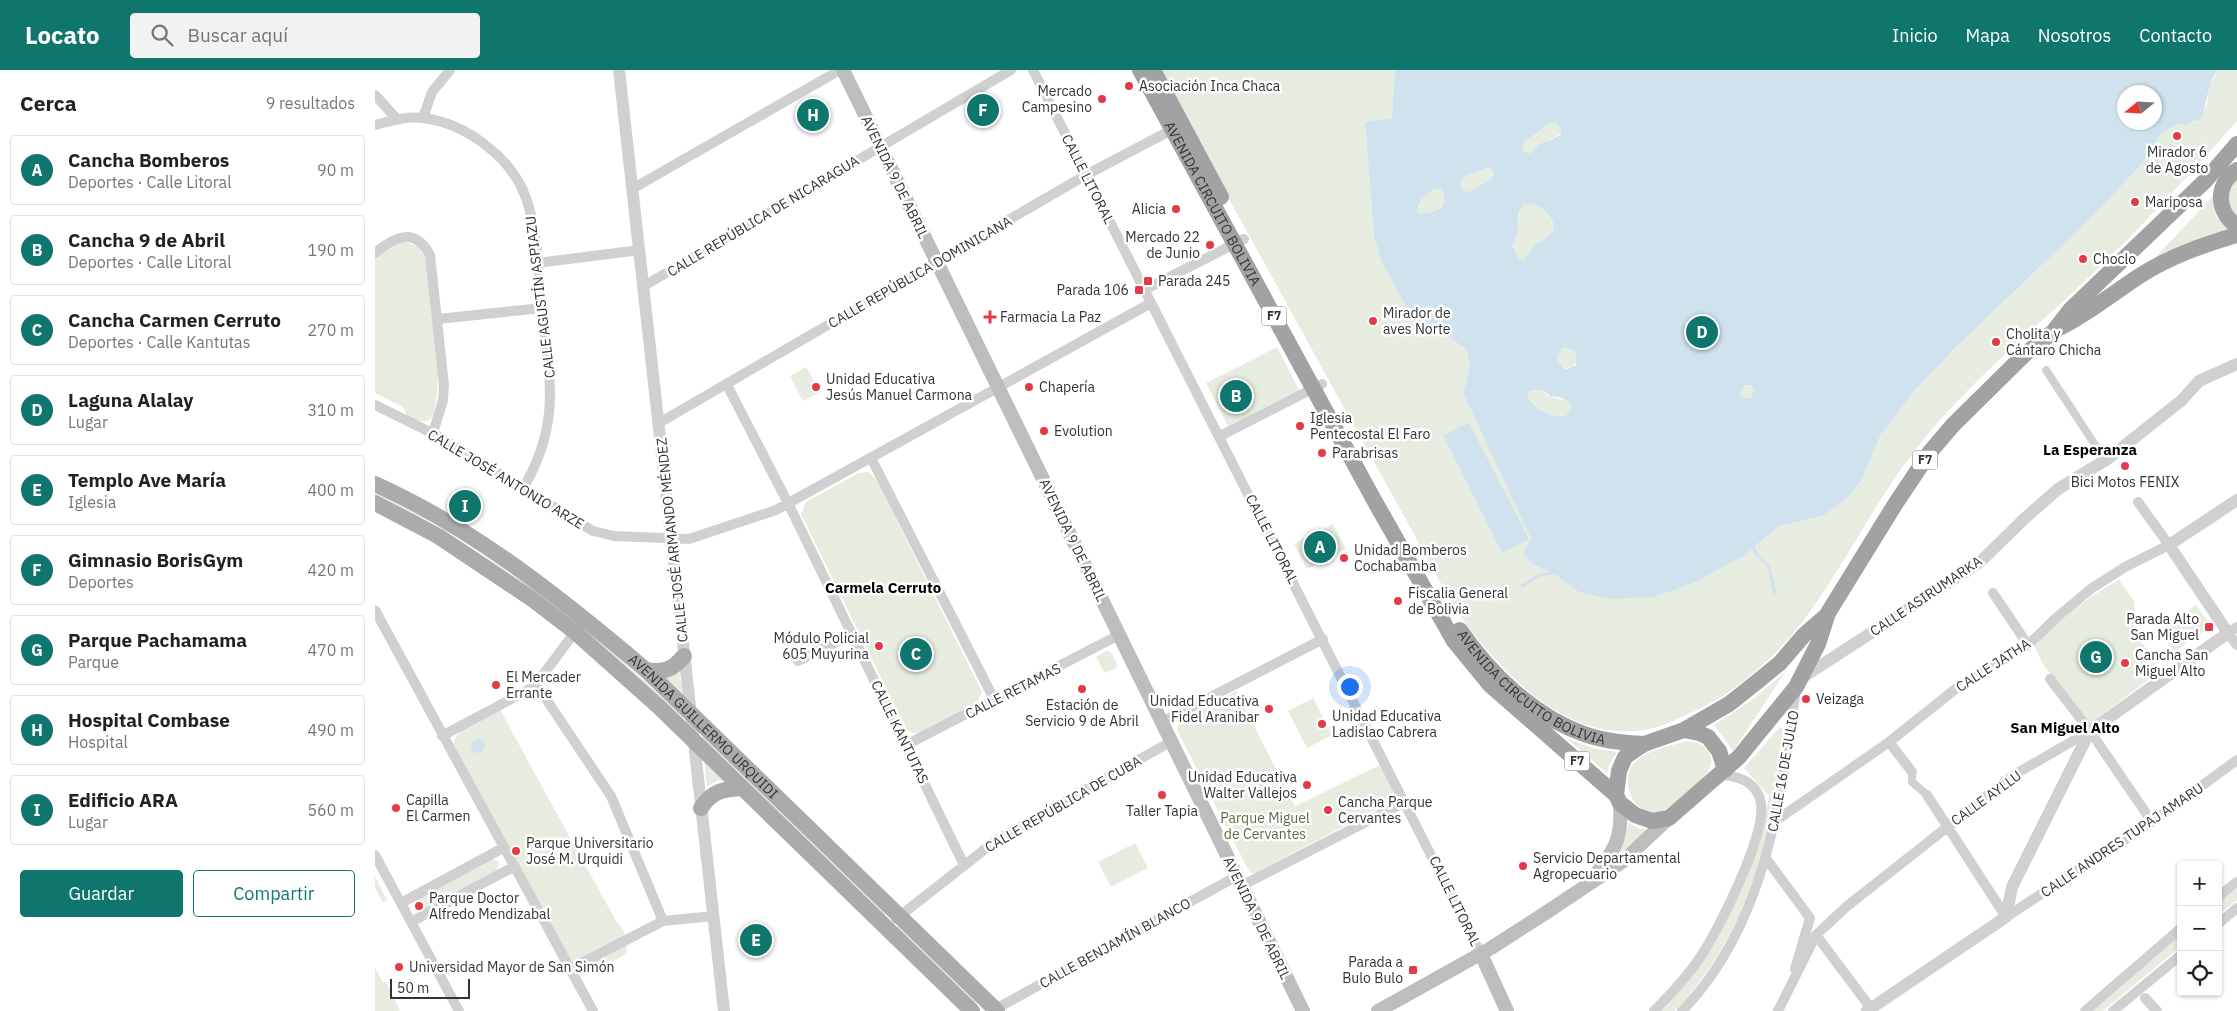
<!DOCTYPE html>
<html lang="es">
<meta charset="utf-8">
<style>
body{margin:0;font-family:"IBM Plex Sans",sans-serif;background:#f2f2f2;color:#222}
.controls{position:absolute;right:15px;bottom:15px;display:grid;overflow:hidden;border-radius:5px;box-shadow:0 1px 4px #0004}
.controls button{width:45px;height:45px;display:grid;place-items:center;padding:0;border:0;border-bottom:1px solid #e0e0e0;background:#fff;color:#222;font:25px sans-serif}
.compass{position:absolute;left:1742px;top:15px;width:45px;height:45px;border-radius:50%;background:#fff;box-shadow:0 1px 4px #0004;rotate:252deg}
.scale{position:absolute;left:15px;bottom:12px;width:80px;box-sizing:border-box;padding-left:5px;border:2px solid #333;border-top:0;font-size:14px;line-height:18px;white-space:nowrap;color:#333;-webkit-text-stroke:4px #fff;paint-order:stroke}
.you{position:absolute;left:974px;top:616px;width:18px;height:18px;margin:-12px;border:4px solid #fff;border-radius:50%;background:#1a73e8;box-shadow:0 0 0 8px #1a73e833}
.badge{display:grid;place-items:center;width:32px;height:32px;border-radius:50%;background:#0f766e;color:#fff;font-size:16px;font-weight:700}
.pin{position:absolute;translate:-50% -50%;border:2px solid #fff;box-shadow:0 1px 5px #0006}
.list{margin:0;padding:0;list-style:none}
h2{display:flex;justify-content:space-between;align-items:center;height:65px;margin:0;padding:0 20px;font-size:21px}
h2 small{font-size:16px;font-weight:400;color:#767676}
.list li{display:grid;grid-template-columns:32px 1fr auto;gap:15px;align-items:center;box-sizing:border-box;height:70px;margin:0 10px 10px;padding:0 10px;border:1px solid #e0e0e0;border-radius:5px}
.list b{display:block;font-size:19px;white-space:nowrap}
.list p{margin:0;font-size:16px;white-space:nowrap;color:#767676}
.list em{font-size:16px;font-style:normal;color:#767676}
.actions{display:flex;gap:10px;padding:15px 20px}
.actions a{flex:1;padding:11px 0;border:1px solid #0f766e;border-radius:5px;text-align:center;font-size:18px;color:#0f766e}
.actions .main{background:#0f766e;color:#fff}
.icon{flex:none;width:28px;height:28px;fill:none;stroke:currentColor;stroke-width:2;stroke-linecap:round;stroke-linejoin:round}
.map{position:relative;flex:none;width:1862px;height:941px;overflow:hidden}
header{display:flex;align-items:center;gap:30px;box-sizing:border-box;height:70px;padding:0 25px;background:#0f766e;color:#fff}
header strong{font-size:24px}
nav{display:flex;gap:28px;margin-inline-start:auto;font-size:18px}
.search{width:350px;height:45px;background:#f2f2f2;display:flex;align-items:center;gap:12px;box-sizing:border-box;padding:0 18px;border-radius:5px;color:#767676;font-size:19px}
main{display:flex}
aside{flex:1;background:#fff}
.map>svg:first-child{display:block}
.green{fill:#e6ecdf}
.water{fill:#cfe2ee;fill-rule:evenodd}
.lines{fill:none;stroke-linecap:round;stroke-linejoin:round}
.stream{stroke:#cfe2ee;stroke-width:3}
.pedestrian{stroke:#d0d0d0;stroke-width:8}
.minor{stroke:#d0d0d0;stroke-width:10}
.tertiary{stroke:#d0d0d0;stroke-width:12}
.secondary{stroke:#bdbdbd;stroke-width:14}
.primary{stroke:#ababab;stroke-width:16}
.trunk{stroke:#a2a2a2;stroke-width:16}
.poi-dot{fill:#e63946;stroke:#fff;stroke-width:2}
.labels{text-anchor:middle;stroke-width:5;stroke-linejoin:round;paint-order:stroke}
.shield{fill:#fff;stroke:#707070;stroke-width:1}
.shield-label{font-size:12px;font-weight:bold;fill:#333}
.poi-label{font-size:14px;fill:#333;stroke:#fff;text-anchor:start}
.street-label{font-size:14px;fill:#333;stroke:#fff}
.park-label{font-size:14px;fill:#56703f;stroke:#fff}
.neighbourhood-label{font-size:15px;font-weight:bold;fill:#000;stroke:#fff}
</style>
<header>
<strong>Locato</strong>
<div class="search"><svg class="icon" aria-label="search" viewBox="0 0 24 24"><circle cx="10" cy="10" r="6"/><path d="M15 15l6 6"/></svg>Buscar aquí</div>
<nav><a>Inicio</a><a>Mapa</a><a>Nosotros</a><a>Contacto</a></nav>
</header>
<main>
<aside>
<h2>Cerca<small>9 resultados</small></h2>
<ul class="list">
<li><span class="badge">A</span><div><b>Cancha Bomberos</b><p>Deportes · Calle Litoral</p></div><em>90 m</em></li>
<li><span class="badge">B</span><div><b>Cancha 9 de Abril</b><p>Deportes · Calle Litoral</p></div><em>190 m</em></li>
<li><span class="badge">C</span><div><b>Cancha Carmen Cerruto</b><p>Deportes · Calle Kantutas</p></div><em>270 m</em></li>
<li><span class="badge">D</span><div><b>Laguna Alalay</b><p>Lugar</p></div><em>310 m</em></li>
<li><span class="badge">E</span><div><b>Templo Ave María</b><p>Iglesia</p></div><em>400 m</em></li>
<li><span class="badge">F</span><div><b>Gimnasio BorisGym</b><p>Deportes</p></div><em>420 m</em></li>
<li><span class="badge">G</span><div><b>Parque Pachamama</b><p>Parque</p></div><em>470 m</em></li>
<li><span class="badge">H</span><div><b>Hospital Combase</b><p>Hospital</p></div><em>490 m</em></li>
<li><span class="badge">I</span><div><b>Edificio ARA</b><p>Lugar</p></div><em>560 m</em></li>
</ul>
<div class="actions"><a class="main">Guardar</a><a>Compartir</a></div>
</aside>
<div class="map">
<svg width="1862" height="941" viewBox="0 0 1862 941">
<rect width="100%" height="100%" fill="#fff"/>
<path class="green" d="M786,0H1020L1017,48L990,52L999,166L1006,191L1043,258L1072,266L1091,279L1095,296L1088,323L1157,469L1156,493L1179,504L1202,521L1367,487L1404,456L1448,446L1472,428L1487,410L1506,364L1542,318L1580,278L1715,149L1766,95L1786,64L1800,55L1820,52L1832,35L1834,16L1843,0H1862V51C1819,99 1776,147 1730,192C1673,247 1611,297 1559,357C1511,411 1480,477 1439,536C1409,579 1368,619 1320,641C1305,647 1290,656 1274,659C1189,675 1123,599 1079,537L849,120Z
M1177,53H1181L1186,59V64L1173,70L1156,83L1149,82L1147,76L1150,71Z
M1115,97L1119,103L1116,109L1094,122L1087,120L1086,110L1094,104Z
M1862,108V149L1857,144L1852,125Z
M1062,118L1067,120C1076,139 1058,145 1042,142C1044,132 1052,123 1062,118Z
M1838,126L1841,147L1855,159L1777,191Z
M1156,133C1168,137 1177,146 1179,159C1169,170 1158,177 1149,190L1144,189L1137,175C1148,160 1138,150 1148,135Z
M29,171L43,177L52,190C56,232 72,312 56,349C47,354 41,351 32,346L28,337L0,323V189L16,175Z
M902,277L924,320L853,356L831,313Z
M1182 288a10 10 0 1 1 20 0a10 10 0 1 1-20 0Z
M431,297L445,322L428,331L415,306Z
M1365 321a7 7 0 1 1 14 0a7 7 0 1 1-14 0Z
M1157,320L1169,321L1172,326L1193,331L1197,338L1190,346C1175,347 1157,338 1152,323Z
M493,402L501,409L607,622L602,633L545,663H538L531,659L426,444L431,432L484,403Z
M0,421C118,485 212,553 308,647V651L231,580L0,426Z
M958,454L971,479L932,499L919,474Z
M1744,510L1759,531L1761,563L1785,601L1713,655L1668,594L1659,575C1685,549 1712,527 1744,510Z
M1821,535L1836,556L1799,582L1784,561Z
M731,581L736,582L742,593L741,598L730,603L721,587Z
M304,600L308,629L287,609L296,607Z
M1411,601L1358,681L1339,655L1380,628Z
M861,621L920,736L1005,695L1020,726L1019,730L880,803H875L802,660L806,650Z
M938,628L957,665L932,678L913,641Z
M125,640L241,851L249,861L252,883L239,891L197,895L79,674C78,659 113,646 125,640Z
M1405,657L1410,660C1394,767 1377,859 1300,941H1287L1317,907L1388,761L1394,726L1369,698Z
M329,666L511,843L508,846L326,669Z
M1191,668L1217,678L1242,682L1233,697V704Z
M1312,671C1320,672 1326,673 1332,680C1347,698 1320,714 1308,725C1301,731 1293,740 1283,742C1258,746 1244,711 1259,693C1271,680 1295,676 1312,671Z
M329,689L351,711L343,710L332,717Z
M1252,752L1265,759H1273L1241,787L1253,755Z
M760,773L773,798L736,817L723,792Z
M117,789L124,792L122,800L48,841H40L39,839L41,830Z
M0,807L12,830L8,833L0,818Z
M1862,819V830L1843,845V833Z
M523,855L602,932L599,935L521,858Z
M1806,864V876L1728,941H1713Z
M0,897L8,913L11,912L25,941H0Z"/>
<path class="water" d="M1020,0H1843C1831,14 1834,33 1825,49L1812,54L1800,55L1786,64L1766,95L1715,149L1580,278L1542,318L1506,364L1487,410L1472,428L1448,446L1404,456L1367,487L1320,512L1279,527L1234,529L1202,521L1179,504L1156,493L1148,484L1156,468L1088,323L1095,296L1091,279L1072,266L1043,258L1006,191L999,166L990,52L1017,48ZM1780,22V52H1750V22ZM1176,53H1181L1186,59V65L1165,74L1156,83L1149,82L1147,76L1150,71ZM1115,97L1119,103L1116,109L1094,122L1087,120L1086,110L1094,104ZM1062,118L1067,120C1076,139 1058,145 1042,142C1043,132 1052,123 1062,118ZM1156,133C1168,137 1178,146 1179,159L1171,168L1160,175L1149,190L1144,189L1137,175C1149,158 1137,150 1148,135ZM1188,278L1195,279L1201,283V295L1192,299L1189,298L1183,291V285ZM1369,315H1376L1379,319L1376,328H1370L1365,324ZM1157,320L1169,321L1176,327C1184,326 1194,329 1197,338L1190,346C1175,347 1156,338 1152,323Z
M1094,353L1154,469L1127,483L1068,365Z
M96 676a7 7 0 1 1 14 0a7 7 0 1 1-14 0Z"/>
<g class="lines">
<path class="stream" d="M1376,473L1382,485L1393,495L1400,523
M1147,516L1164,505L1180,503"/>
<path class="pedestrian" d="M1671,300L1730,390
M1537,702V712L1552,725"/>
<path class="minor" d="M658,0L1106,884
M0,25L22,49
M48,48L57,22L75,0
M0,55C15,51 32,46 48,48C91,53 137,88 151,128C163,162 163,201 167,237C174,307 187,351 149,417
M257,119L465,0
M0,183C20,166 40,157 55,185L69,315L68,330L58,363
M162,193L265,180
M269,216L636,0
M769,220L869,169
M63,249L167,238
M352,315L414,435L589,795
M0,335L65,367L218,461L239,466L314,469L401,440L776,233
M284,353L711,105L802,57
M845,366L947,314
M496,388L620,631
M1618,523L1653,575
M0,540L218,941
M1862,557L1853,563L1862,575
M423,591L477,564
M1675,609L1715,661L1777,752
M161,614L236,726L288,851
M787,652L948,569
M67,666L153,620L161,614L200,562
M1514,672L1537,702
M531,675L744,565
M1552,725L1631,847L1777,752L1862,690
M1402,750L1514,672L1583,617L1653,575L1682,547L1717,518L1750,497L1794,475L1763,432
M0,785L84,941
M1390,787L1435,848L1420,899
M866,816L1030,732
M1843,827L1862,812
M26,833L128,778
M521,849L623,769L797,671
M36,852L138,797
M1843,854L1862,838
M1441,865L1498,941
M195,899L288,851L339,846
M1770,928L1782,941
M617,941L862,806
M1279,941C1296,924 1313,906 1326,886C1344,859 1391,765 1386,734C1383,712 1363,705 1343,705
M1307,941C1390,856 1406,731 1421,618
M1403,941L1441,865L1471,837L1637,706L1715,661
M1710,941L1806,858
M1738,941L1806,885"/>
<path class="tertiary" d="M244,0L349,941
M1425,609L1604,493L1649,449L1683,419L1734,388L1807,330L1824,311L1862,294
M1492,941L1631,847L1637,817L1715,661L1853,563L1794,475L1862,430"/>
<path class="secondary" d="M468,0L928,941
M1222,803C1242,777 1247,766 1245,733
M1106,884L1132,941
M1003,941L1116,878L1172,842L1247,792L1294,748"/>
<g class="primary">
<path id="s1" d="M0,414C100,459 188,530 271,600L622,941"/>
<path d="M0,433L63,466L157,529L200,562L283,636L597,941"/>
<path d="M271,600C289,603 297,600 309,586"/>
<path d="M326,738C337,721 348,719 367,718"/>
</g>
<g class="trunk">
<path id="s2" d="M765,0L999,430L1079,571L1115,615L1241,725"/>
<path d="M778,0L846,127"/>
<path d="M1862,100C1840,114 1841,142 1862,156"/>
<path d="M1684,258C1713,244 1738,223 1766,205C1796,186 1828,175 1862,165"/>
<path id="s3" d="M1085,560C1114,603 1160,647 1209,664C1228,671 1248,673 1269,674"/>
<path d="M1309,660L1354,634L1383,611L1405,593L1429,565L1452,545"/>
<path d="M1350,700L1344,681L1333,667L1324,663L1309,660L1269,674L1250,687L1244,701L1241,725L1245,733L1260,745L1277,751L1294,748L1364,687L1421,617L1443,574L1453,543L1519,436L1555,382L1578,355L1650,284L1678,262L1696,239L1830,111L1862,74"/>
</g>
</g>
<g class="poi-dot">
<circle cx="754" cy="16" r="5"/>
<circle cx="727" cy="29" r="5"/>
<circle cx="1802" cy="66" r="5"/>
<circle cx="1760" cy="132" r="5"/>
<circle cx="801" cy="139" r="5"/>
<circle cx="835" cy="175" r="5"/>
<circle cx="1708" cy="189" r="5"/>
<rect x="768" y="206" width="10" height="10" rx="2.5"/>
<rect x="759" y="215" width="10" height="10" rx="2.5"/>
<path d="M612.5 239.5h5v5h5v5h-5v5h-5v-5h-5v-5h5z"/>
<circle cx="998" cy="251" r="5"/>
<circle cx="1621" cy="272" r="5"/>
<circle cx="441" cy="317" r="5"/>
<circle cx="654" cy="317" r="5"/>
<circle cx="925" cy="356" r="5"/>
<circle cx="669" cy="361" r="5"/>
<circle cx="947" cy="383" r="5"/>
<circle cx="1750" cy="396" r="5"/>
<circle cx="969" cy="488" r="5"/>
<circle cx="1023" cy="531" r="5"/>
<rect x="1829" y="552" width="10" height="10" rx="2.5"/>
<circle cx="504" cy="576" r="5"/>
<circle cx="1750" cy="593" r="5"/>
<circle cx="121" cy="615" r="5"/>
<circle cx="707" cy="619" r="5"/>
<circle cx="1431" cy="629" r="5"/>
<circle cx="894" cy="639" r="5"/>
<circle cx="947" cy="654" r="5"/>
<circle cx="932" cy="715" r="5"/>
<circle cx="787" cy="725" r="5"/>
<circle cx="21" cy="738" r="5"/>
<circle cx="953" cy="740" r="5"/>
<circle cx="141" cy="781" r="5"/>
<circle cx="1148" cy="796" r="5"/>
<circle cx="44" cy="836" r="5"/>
<circle cx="24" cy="897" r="5"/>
<rect x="1033" y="895" width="10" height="10" rx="2.5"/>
</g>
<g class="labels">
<g class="shield">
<rect x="886.5" y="236.5" width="25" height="19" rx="4"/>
<rect x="1537.5" y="380.5" width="25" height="19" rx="4"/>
<rect x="1189.5" y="681.5" width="25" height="19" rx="4"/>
</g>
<g class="shield-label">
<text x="899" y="250">F7</text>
<text x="1550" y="394">F7</text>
<text x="1202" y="695">F7</text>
</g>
<g class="poi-label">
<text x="764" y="21">Asociación Inca Chaca</text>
<text x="717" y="26" text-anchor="end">Mercado<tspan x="717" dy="16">Campesino</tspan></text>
<text x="1802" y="87" text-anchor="middle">Mirador 6<tspan x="1802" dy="16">de Agosto</tspan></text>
<text x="1770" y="137">Mariposa</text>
<text x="791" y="144" text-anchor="end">Alicia</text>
<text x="825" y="172" text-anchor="end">Mercado 22<tspan x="825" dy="16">de Junio</tspan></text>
<text x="1718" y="194">Choclo</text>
<text x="783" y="216">Parada 245</text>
<text x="754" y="225" text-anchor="end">Parada 106</text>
<text x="1008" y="248">Mirador de<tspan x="1008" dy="16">aves Norte</tspan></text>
<text x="625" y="252">Farmacia La Paz</text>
<text x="1631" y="269">Cholita y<tspan x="1631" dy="16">Cántaro Chicha</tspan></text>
<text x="451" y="314">Unidad Educativa<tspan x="451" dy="16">Jesús Manuel Carmona</tspan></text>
<text x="664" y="322">Chapería</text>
<text x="935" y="353">Iglesia<tspan x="935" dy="16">Pentecostal El Faro</tspan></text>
<text x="679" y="366">Evolution</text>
<text x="957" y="388">Parabrisas</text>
<text x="1750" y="417" text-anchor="middle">Bici Motos FENIX</text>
<text x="979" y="485">Unidad Bomberos<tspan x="979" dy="16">Cochabamba</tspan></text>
<text x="1033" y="528">Fiscalia General<tspan x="1033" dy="16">de Bolivia</tspan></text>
<text x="1824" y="554" text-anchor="end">Parada Alto<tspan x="1824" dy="16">San Miguel</tspan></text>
<text x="494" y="573" text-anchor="end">Módulo Policial<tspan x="494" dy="16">605 Muyurina</tspan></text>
<text x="1760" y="590">Cancha San<tspan x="1760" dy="16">Miguel Alto</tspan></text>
<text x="131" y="612">El Mercader<tspan x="131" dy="16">Errante</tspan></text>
<text x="1441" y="634">Veizaga</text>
<text x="884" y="636" text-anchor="end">Unidad Educativa<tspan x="884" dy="16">Fidel Aranibar</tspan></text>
<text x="707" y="640" text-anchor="middle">Estación de<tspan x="707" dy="16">Servicio 9 de Abril</tspan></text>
<text x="957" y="651">Unidad Educativa<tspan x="957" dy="16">Ladislao Cabrera</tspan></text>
<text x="922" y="712" text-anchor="end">Unidad Educativa<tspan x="922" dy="16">Walter Vallejos</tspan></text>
<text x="31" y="735">Capilla<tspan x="31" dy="16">El Carmen</tspan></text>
<text x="963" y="737">Cancha Parque<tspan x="963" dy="16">Cervantes</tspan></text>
<text x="787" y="746" text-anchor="middle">Taller Tapia</text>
<text x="151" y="778">Parque Universitario<tspan x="151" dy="16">José M. Urquidi</tspan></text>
<text x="1158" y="793">Servicio Departamental<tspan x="1158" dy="16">Agropecuario</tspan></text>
<text x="54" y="833">Parque Doctor<tspan x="54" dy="16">Alfredo Mendizabal</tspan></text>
<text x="1028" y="897" text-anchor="end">Parada a<tspan x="1028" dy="16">Bulo Bulo</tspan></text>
<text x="34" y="902">Universidad Mayor de San Simón</text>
</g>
<g class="street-label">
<text transform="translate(520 107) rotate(64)" y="5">AVENIDA 9 DE ABRIL</text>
<text transform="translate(713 109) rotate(63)" y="5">CALLE LITORAL</text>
<text dy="5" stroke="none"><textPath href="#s2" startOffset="152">AVENIDA CIRCUITO BOLIVIA</textPath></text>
<text transform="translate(388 146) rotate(-31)" y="5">CALLE REPÚBLICA DE NICARAGUA</text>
<text transform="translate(545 202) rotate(-30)" y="5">CALLE REPÚBLICA DOMINICANA</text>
<text transform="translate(165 227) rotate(-97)" y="5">CALLE AGUSTÍN ASPIAZU</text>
<text transform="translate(131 409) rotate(31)" y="5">CALLE JOSÉ ANTONIO ARZE</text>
<text transform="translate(897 469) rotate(63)" y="5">CALLE LITORAL</text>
<text transform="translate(297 470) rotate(-96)" y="5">CALLE JOSÉ ARMANDO MÉNDEZ</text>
<text transform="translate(698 470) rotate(64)" y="5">AVENIDA 9 DE ABRIL</text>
<text transform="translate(1551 526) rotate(-34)" y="5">CALLE ASIRUMARKA</text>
<text transform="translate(1618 595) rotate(-33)" y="5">CALLE JATHA</text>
<text dy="5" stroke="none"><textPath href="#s3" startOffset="94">AVENIDA CIRCUITO BOLIVIA</textPath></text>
<text transform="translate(638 621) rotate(-27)" y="5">CALLE RETAMAS</text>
<text dy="5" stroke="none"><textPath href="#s1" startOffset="410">AVENIDA GUILLERMO URQUIDI</textPath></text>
<text transform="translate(525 662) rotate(64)" y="5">CALLE KANTUTAS</text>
<text transform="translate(1408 701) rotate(-80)" y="5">CALLE 16 DE JULIO</text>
<text transform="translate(1611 728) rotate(-36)" y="5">CALLE AYLLU</text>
<text transform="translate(688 734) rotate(-30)" y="5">CALLE REPÚBLICA DE CUBA</text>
<text transform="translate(1747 770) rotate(-34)" y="5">CALLE ANDRES TUPAJ AMARU</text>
<text transform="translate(1080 831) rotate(64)" y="5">CALLE LITORAL</text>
<text transform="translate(882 848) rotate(64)" y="5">AVENIDA 9 DE ABRIL</text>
<text transform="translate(740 873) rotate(-29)" y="5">CALLE BENJAMÍN BLANCO</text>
</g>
<g class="park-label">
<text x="890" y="753">Parque Miguel<tspan x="890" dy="16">de Cervantes</tspan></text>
</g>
<g class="neighbourhood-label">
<text x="1715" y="385">La Esperanza</text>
<text x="508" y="523">Carmela Cerruto</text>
<text x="1690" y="663">San Miguel Alto</text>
</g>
</g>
</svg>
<div class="controls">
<button>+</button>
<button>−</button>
<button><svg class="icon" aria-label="locate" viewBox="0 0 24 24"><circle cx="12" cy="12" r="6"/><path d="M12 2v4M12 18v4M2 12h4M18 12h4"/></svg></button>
</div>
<svg class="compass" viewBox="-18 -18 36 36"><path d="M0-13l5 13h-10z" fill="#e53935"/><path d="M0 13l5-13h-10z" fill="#767676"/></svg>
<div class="scale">50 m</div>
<div class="you"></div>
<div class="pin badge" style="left:945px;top:477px">A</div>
<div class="pin badge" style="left:861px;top:326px">B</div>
<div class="pin badge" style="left:541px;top:584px">C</div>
<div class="pin badge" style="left:1327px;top:262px">D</div>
<div class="pin badge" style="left:381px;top:870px">E</div>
<div class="pin badge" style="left:608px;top:40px">F</div>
<div class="pin badge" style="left:1721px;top:587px">G</div>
<div class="pin badge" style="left:438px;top:45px">H</div>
<div class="pin badge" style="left:90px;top:436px">I</div>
</div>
</main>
